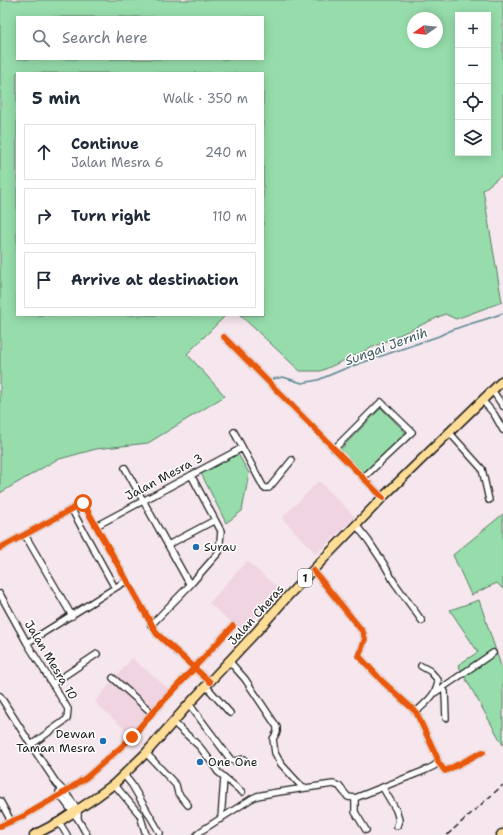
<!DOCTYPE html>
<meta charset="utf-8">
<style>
body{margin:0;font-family:"Shantell Sans",sans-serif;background:#f6f6f7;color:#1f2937}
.controls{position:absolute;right:12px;top:12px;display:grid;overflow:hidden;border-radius:0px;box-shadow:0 2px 10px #0003}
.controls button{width:36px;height:36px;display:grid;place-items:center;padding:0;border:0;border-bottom:1px solid #e0e1e3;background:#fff;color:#1f2937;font:20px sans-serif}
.compass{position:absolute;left:407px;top:12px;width:36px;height:36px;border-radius:50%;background:#fff;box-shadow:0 2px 10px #0003;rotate:256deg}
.stop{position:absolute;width:12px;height:12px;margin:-9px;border:3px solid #ea580c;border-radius:50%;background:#fff}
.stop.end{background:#ea580c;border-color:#fff;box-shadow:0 1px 4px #0008}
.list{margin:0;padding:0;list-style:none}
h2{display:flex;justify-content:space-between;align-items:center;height:52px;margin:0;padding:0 16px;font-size:17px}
h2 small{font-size:13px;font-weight:400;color:#747a83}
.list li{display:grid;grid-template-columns:26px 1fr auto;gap:12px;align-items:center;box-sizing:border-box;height:56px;margin:0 8px 8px;padding:0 8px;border:1px solid #e0e1e3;border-radius:0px}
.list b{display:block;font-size:15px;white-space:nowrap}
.list p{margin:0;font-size:13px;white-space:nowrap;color:#747a83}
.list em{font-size:13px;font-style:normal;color:#747a83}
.icon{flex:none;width:22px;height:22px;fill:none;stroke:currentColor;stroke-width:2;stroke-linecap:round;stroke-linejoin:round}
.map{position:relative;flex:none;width:503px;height:835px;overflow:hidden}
.search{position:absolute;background:#fff;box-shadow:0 2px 10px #0003;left:16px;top:16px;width:248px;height:44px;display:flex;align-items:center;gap:10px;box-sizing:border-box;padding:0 14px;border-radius:0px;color:#747a83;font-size:15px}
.panel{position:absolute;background:#fff;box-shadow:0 2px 10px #0003;left:16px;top:72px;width:248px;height:244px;border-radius:0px}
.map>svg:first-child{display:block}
.built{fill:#f0d4e1}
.green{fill:#96ddab;stroke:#597c64;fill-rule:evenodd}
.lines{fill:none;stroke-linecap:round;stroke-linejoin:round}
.stream{stroke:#588790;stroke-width:1.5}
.street-casing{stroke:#1c1c1c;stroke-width:8}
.primary-casing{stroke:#1c1c1c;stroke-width:11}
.highway-casing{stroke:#1c1c1c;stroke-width:13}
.street{stroke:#fff;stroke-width:5.5}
.primary{stroke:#fedd96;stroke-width:8}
.highway{stroke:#fedd96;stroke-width:10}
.rail{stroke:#1c1c1c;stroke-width:1.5;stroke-dasharray:6 3;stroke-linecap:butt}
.cycleway-casing{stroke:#fff;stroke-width:8}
.cycleway{stroke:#e8590c;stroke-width:6}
.route{stroke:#ea580c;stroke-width:5}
.poi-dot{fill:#1f6fb2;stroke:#fff;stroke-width:1.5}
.labels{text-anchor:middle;stroke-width:3;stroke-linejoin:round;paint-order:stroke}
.shield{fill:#fff;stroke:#606060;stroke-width:1}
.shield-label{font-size:11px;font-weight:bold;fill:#1c1c1c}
.street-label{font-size:12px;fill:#1c1c1c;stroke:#fff}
.poi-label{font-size:12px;fill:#1c1c1c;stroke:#fff;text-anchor:start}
.water-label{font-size:13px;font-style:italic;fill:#3f5b60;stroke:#fff}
</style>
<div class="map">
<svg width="503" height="835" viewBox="0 0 503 835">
<rect width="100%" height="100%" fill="#f6e6ed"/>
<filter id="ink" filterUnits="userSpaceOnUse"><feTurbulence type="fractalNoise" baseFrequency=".025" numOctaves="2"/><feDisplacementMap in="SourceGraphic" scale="8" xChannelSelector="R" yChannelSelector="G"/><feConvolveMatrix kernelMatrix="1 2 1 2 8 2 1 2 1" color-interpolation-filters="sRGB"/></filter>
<g filter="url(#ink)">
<path class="built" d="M319,481L355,517L316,554L282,518Z
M247,561L280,590L243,632L209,603Z
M132,658L171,691L131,735L95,702Z"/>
<path class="green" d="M0,0H503V174L483,190L502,302L456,319L445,314L321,371H300L240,315H263V73H17V315H226L187,354L225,396L148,443L96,449L56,460L0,493ZM458,15H488V153H458ZM17,17H263V59H17ZM413,18H437V42H413Z
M381,408L406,433L364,475L339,451Z
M238,454L249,473L242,511L226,523L201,473Z
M503,514V589L497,583L471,595L453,555Z
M479,600L503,672V745L458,665L478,652L450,610Z"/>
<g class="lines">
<path class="stream" d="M273,379L283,377L302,383L318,380L344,369L439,336C458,325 482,322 503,313"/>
<g class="street-casing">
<path id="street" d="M224,337L383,498
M492,390L503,406
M482,400L494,414L503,430
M234,432L264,488H269L292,460
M449,432L482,469L489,500
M334,449L381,402L412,432L363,478
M125,468L190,585
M72,510L115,588
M356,525L368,540L384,564L394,582L422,621
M96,526L242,448
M25,535L72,616
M168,545L215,520
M0,548L83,503L157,634L210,682
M313,570L363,632L365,639L359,656L382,681L416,712L437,757L438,762L445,771L483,752
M0,594L27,643L68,709L67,719L31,745
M151,625L190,585L219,552L221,531L191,475
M27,643L126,581
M230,662L245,679L277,727V732L273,739L275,753L281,764L303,788
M113,678L152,713
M52,684L97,654
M206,686L230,713
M443,687L445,692L446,718
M436,692L493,653
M0,696L31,745L57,784L65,792L78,810V819
M189,704L231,760L236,761L244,759
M416,712C425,703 438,694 438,680L430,671L421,666
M173,722L199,746L210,760L218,772L242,792
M146,753L176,785L178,793L188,805
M124,775L132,785L160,833
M114,784L140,815L146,835
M383,788L396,810L399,820L397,826
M59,792L60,795L78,819L87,835
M355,798L426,770L434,766L438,762
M0,801L11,821
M221,819L224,778
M59,822L67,835
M0,826L22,817L60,795L87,777L120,748L132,737L152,713L233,626
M197,835L201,831L251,799L257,796L272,793L333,784L339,786L348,797L355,798V812L366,830"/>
</g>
<g class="primary-casing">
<path id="primary" d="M34,835L59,822L95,798L114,784L146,753L189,704L258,630L287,597L385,495L503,380"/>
</g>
<g class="highway-casing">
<path id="highway" d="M502,835H503"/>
</g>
<use href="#street" class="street"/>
<use href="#primary" class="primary"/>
<use href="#highway" class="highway"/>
<path class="rail" d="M447,835L503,785"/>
<g class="cycleway-casing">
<path id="cycleway" d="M224,337L383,498
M0,548L83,503L157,634L210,682
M313,570L363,632L365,639L359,656L382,681L416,712L437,757L438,762L445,771L483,752
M0,826L22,817L60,795L87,777L120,748L132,737L152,713L233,626"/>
</g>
<use href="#cycleway" class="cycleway"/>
</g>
</g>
<g class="lines" filter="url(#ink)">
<path class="route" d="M83,503L157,634L195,668L152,713L132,737"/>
</g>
<g class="poi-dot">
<circle cx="196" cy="547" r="4"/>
<circle cx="103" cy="741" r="4"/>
<circle cx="200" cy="762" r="4"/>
</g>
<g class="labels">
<rect class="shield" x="298" y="569" width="14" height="18" rx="3"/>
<g class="shield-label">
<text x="305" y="582">1</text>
</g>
<g class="street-label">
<text transform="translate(164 477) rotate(-28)" y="4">Jalan Mesra 3</text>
<text transform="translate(256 615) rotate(-48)" y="4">Jalan Cheras</text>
<text transform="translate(51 660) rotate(59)" y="4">Jalan Mesra 10</text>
</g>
<g class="poi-label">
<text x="204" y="551">Surau</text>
<text x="95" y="738" text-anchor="end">Dewan<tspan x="95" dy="14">Taman Mesra</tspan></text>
<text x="208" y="766">One One</text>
</g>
<g class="water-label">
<text transform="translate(386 346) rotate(-20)" y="5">Sungai Jernih</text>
</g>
</g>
</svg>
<div class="controls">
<button>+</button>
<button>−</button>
<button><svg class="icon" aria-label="locate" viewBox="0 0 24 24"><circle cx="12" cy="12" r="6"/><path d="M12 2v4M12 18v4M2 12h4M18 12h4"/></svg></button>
<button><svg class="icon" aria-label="layers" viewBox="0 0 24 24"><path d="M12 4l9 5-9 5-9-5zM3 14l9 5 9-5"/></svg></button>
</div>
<svg class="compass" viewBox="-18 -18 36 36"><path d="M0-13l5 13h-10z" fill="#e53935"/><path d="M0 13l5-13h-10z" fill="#747a83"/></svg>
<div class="stop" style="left:83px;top:503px"></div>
<div class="stop end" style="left:132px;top:737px"></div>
<div class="search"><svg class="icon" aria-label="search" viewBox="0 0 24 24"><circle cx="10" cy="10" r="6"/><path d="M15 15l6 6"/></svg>Search here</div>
<section class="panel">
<h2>5 min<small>Walk · 350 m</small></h2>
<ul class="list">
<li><svg class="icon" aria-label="ahead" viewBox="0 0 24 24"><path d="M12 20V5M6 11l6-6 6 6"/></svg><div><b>Continue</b><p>Jalan Mesra 6</p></div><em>240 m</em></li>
<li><svg class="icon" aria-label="right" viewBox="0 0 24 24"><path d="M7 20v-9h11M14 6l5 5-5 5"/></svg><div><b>Turn right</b></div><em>110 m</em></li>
<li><svg class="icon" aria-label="arrive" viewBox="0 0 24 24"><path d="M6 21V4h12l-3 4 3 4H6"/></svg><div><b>Arrive at destination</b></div></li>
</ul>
</section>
</div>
